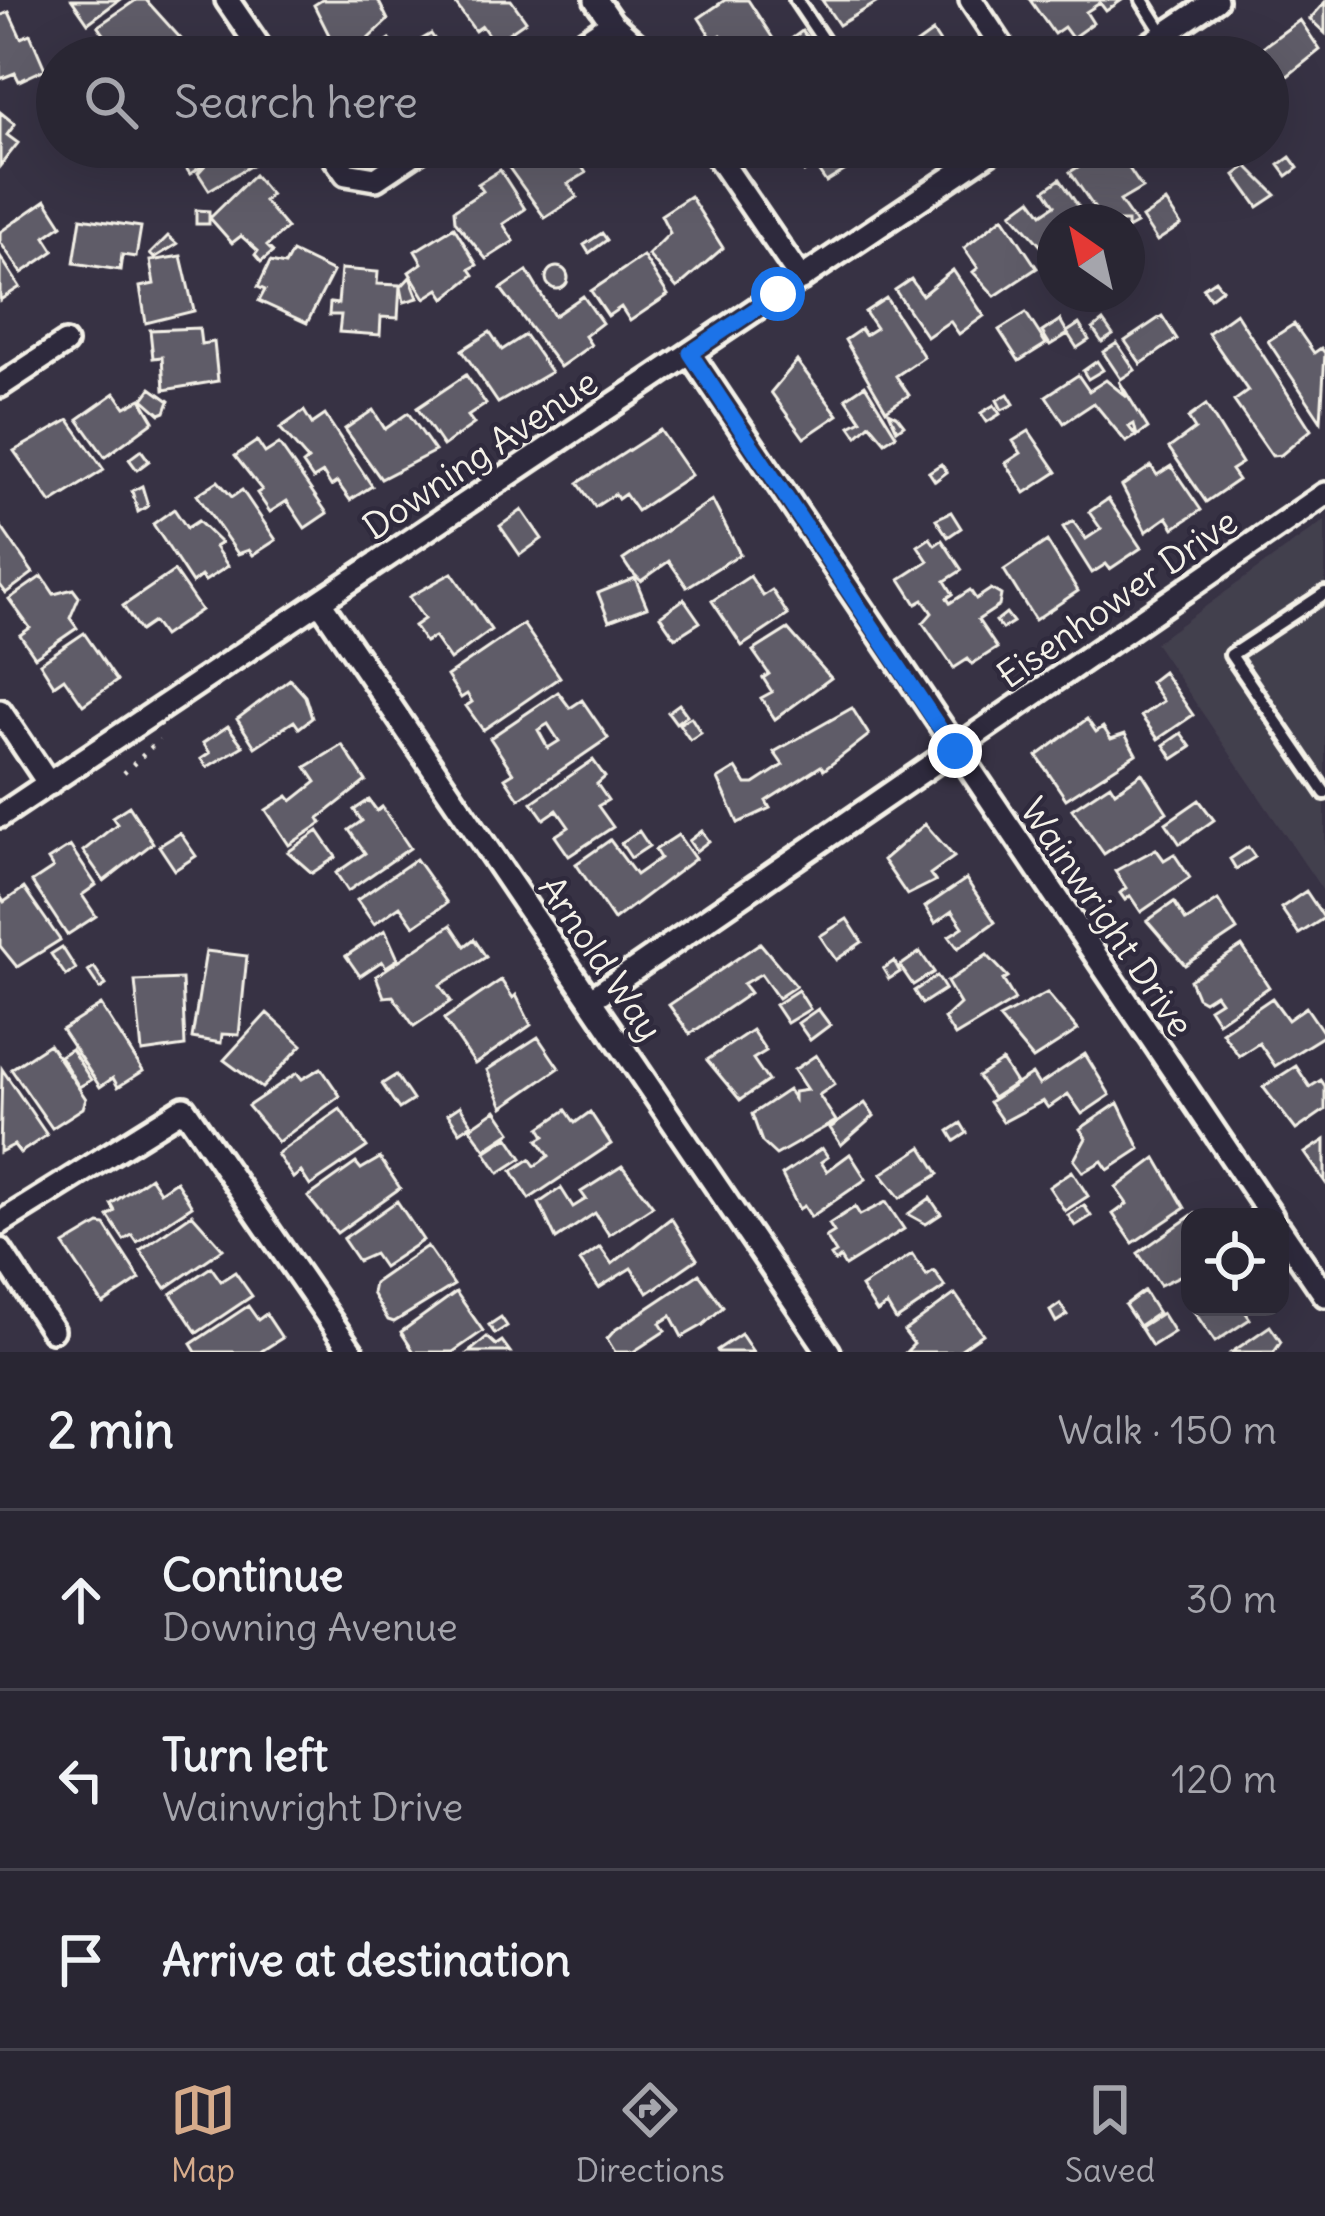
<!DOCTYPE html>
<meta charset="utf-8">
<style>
body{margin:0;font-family:Delius,sans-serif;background:#312e3b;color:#f1f3f6}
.controls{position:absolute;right:36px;bottom:36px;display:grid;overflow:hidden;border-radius:24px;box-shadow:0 12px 48px #0002}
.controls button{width:108px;height:108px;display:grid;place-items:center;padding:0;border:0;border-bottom:3px solid #45434e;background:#292633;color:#f1f3f6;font:60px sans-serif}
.compass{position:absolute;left:1037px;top:204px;width:108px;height:108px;border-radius:50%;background:#292633;box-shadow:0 12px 48px #0002;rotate:326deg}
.stop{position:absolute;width:36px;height:36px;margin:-27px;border:9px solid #1a73e8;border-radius:50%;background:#fff}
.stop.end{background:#1a73e8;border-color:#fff;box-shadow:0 3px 12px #0008}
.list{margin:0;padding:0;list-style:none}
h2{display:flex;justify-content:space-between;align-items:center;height:156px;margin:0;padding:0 48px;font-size:51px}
h2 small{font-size:39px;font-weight:400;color:#a5a5ac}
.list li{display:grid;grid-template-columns:78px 1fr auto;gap:36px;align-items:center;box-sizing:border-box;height:180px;padding:0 48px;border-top:3px solid #45434e}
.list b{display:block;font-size:45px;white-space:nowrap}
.list p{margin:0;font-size:39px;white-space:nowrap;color:#a5a5ac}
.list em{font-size:39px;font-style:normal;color:#a5a5ac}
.icon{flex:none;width:66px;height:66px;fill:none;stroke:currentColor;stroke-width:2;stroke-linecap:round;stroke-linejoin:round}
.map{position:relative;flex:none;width:1325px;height:1352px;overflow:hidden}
.search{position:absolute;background:#292633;box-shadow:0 12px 48px #0002;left:36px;right:36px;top:36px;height:132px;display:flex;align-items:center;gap:30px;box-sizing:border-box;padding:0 42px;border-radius:66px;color:#a5a5ac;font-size:45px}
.sheet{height:696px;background:#292633}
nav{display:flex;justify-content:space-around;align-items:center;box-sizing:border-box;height:168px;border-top:3px solid #45434e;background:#292633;font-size:33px;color:#a5a5ac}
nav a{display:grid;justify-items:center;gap:6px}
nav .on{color:#d6ab8b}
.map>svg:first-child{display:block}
.built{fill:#433f4e}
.building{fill:#5f5c67;stroke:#f4f1e8;stroke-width:3;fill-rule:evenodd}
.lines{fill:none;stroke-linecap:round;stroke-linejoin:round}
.service-casing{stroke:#f4f1e8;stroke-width:20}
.minor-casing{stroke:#f4f1e8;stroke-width:30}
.path{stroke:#f4f1e8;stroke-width:4.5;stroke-dasharray:3 9;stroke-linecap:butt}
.service{stroke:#2f2a3d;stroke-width:10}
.minor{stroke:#2f2a3d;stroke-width:21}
.route{stroke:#1a73e8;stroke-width:15}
.labels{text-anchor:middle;stroke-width:9;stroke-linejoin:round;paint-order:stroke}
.street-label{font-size:36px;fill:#f4f1e8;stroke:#2f2a3d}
</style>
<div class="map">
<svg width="1325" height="1352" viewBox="0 0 1325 1352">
<rect width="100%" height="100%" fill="#373244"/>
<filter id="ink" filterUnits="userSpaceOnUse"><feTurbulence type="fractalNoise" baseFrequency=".00833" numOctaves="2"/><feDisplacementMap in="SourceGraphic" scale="24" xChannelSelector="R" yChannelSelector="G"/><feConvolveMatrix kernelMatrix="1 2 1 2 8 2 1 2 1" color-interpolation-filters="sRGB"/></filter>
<g filter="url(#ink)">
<path class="built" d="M1325,520V894L1155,643Z"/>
<path class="building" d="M72,0H119L88,23Z
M136,0H146L183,41L160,57H118L131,47L117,52L98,26Z
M322,0H378L388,20L353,53L340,57L314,5Z
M453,0H511L526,21L494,43L482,26L475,31Z
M725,0H748L774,40L749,57H736L721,35L713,40L699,18Z
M822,0H881L839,25Z
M1030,0H1122L1106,11L1100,3L1086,12L1093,23L1072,38L1064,27L1054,34Z
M1325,2V33L1310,19Z
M9,12L21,38L30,34L45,69L19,81L15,73L0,79V16Z
M1300,20L1320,50L1275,86L1268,76V57L1253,54Z
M802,31L818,51L816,57H800L790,40Z
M933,32L944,49L950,45L959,57H898Z
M431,34L440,47L428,55L419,41Z
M1225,34L1240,56L1199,57L1197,54Z
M390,39L401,57H364L367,55Z
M0,112L15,124L7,135L18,143L0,166Z
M172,147H254L262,159L209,190L198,173L208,162L190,174Z
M550,147H569L586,173L568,184L577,197L545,218L507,165L530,151L534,157Z
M583,147H615L593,162Z
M615,147H647L625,161Z
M787,147H842L854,165L826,182L814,165L804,172Z
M1137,147H1185L1152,169Z
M1216,147H1242L1224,159Z
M1116,149L1142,188L1120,201L1136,224L1127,229V222H1104L1070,172L1100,153L1104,158Z
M1290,157L1298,168L1287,176L1279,165Z
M1247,166L1276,195L1258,207L1235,175Z
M500,170L525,209L503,224L514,241L486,259L455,221L454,210L483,191L478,184Z
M254,175L271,195L264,201L287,228L267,246L273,252L261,262L255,255L258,251L241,236L232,243L210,218Z
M1060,179L1089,222H1055V262L1012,213L1031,199L1042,214L1055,205L1045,190Z
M690,196L723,248L677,288L648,255L670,233L661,215Z
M46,200L62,225L45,237L54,251L22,273L0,242V232Z
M1166,202L1181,225L1157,241L1142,218Z
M196,210L209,211V224H196Z
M1003,217L1037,268L995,296L973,272L978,268L964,248Z
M81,218L141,227L136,257L122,255L120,270L74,263Z
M454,227L477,265L470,269L474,275L445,298L439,289L425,298L409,272L422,263L415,251Z
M602,233L607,240L589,253L584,245Z
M168,236L177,244L154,258L150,254Z
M292,252L333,272L307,323L259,301L265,290L258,287L270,262L285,265Z
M0,256L20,287L0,300Z
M181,256L194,311L146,323L140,287L154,284L150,261Z
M643,256L668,295L630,321L621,307L608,316L591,291Z
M546 278a11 11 0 1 1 22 0a11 11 0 1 1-22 0Z
M341,269L378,272L377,284L400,285L398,318L381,317L380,335L339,332L341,315H329L330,303L338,304Z
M953,270L984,316L959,334L950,321L927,337L895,290L911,279L922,295Z
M527,271L554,316L583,296L602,323L585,336L591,345L560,367L501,289Z
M410,277L418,298L404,302L401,287Z
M1215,280L1222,289L1210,298L1203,288Z
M886,298L924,357L896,376L909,395L886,410L845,340L861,329L865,335L876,328L865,312Z
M1026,313L1046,344L1019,361L999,330Z
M1236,313L1311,430L1281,455L1272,456L1234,401L1248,391L1208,333Z
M1162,316L1177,339L1141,364L1125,341Z
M1060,320L1067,332L1079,324L1089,340L1077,348L1068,334L1050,345L1042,332Z
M1103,321L1113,335L1102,342L1093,329Z
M1294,324L1314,353L1321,348L1325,353L1321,421L1268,341Z
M199,328L201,344L214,342L218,381L164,390L162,357L153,358L150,330Z
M490,332L502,350L525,335L551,372L498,403L462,350Z
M1117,343L1135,370L1121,379L1103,352Z
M797,361L838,415L804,438L771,392Z
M1097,361L1103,370L1088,379L1083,371Z
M466,375L486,404L468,416L474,424L443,446L417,408Z
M1078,375L1089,391L1106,380L1127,397L1119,381L1148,428L1137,436L1134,424L1129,427L1136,436L1126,442L1094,403L1064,423L1046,396Z
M865,385L896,435L885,442L870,424L857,436L850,426L861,420L846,398Z
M151,388L169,401L165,412L160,414L143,399Z
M115,393L125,407L141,399L154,421L105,457L78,419Z
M1008,394L1014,404L1002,410L997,400Z
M994,405L1000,414L987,422L981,413Z
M1206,405L1242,463L1231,470L1238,480L1206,502L1169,448L1195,429L1188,418Z
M373,410L385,429L408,413L435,451L381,479L345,429Z
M304,411L312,424L325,415L372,486L350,500L337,482L331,486L323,473L313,479L303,464L308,460L280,428Z
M889,412L897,416L904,425L897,430Z
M69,420L104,470L51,503L14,451Z
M660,430L691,475L637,511L625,494L618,499L615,494L595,507L578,483Z
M1029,431L1057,472L1025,493L1006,463L1021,453L1013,441Z
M257,441L265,453L279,444L327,513L305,528L287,501L270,512L257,493L262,490L235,456Z
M141,450L149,461L137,470L129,459Z
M941,464L947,472L935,481L929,472Z
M1151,466L1157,475L1171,466L1201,510L1174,528L1167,517L1146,532L1122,486Z
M218,481L232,497L242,490L276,540L253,555L249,550L238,554L197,495Z
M142,486L148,506L138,512L132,491Z
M1108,499L1141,548L1110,569L1106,564L1092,573L1063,527L1073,521L1086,539L1101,529L1089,512Z
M712,500L740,554L687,587L669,561L641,581L629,569L623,560Z
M174,509L187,528L198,521L221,543L215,547L228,566L205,581L201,576L192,583L153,524Z
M522,510L542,539L520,555L500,526Z
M951,512L961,528L948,537L936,519Z
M0,525L33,573L6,593L0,585Z
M930,538L935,545L942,540L962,570L945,581L953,594L947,598L950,603L970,590L976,599L991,589L1001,595L999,606L978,620L997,648L972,664L968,659L954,668L923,623L932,613L923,600L916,604L900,579L928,561L918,546Z
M1047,541L1078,591L1035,620L1004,570Z
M174,571L201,610L163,636L153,622L140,631L123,606Z
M452,573L491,630L450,660L434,637L425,642L414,626L424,619L409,597Z
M42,576L54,594L73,589L79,597L70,618L77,628L35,657L20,635L30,628L9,599Z
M750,576L763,596L772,590L788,615L742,646L712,601Z
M635,578L647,607L609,621L598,593Z
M684,599L700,622L675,638L660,616Z
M1006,613L1013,622L1002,629L996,621Z
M523,624L560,677L483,730L466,706L472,702L467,694L461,698L447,676Z
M788,629L831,678L775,719L761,698L772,692L763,678L769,674L753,651Z
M84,633L117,681L83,705L64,678L54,685L40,663Z
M1163,672L1193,715L1158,739L1141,716L1163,701L1150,682Z
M290,679L305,696L312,718L299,728L294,721L255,747L237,719Z
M558,692L570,708L582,700L608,738L519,799L505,778L513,773L490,738ZM548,724L559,741L548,748L538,730Z
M679,704L687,715L676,723L668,712Z
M852,708L869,735L824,770L821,766L766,801L770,808L738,823L718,779L736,768L746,784H754L783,765L774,752Z
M691,717L701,733L690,740L679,724Z
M1087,719L1096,732L1103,727L1111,739L1125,734L1136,754L1066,799L1037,756Z
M228,726L243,746L207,767L201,759L210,753L203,743Z
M1181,733L1191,747L1173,759L1164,745Z
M342,745L366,781L319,818L322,823L289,845L266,810L288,796L292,801L316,782L306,767Z
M593,760L605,777L597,784L608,800L598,806L613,827L569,856L555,836L569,827L557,810L544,819L532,802Z
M1142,773L1167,812L1104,854L1072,809L1110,784L1115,792Z
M369,800L377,811L382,807L410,848L348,891L336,873L365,853L349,830L362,821L354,810Z
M1199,800L1214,820L1180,844L1166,823Z
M129,806L153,843L104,881L83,851L117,824L112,817Z
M925,824L954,857L930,874L935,881L907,895L883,860Z
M318,831L336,857L312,873L288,852Z
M639,831L649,846L631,858L621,843Z
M702,831L709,841L696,851L689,841Z
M180,833L196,856L175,870L159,846Z
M678,835L695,859L614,920L576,864L610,840L636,875L660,858L655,850Z
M70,846L96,885L82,895L96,916L67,935L32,882L53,868L48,860Z
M1248,847L1255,857L1236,869L1230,859Z
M1156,849L1164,860L1174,854L1190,878L1141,912L1130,896L1125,900L1120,893L1126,888L1115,871Z
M416,859L447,903L414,926L400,906L374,924L357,900Z
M966,879L995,922L958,948L949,936L963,927L952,911L935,923L925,907Z
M24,888L60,940L17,967L0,946V896L4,902Z
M1306,891L1324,918L1299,934L1281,908Z
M1218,900L1237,930L1185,965L1147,921L1174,902L1186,921Z
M847,919L862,942L836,960L820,936Z
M451,925L465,946L474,939L486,957L440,985L451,1001L414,1026L393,996L384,997L376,976Z
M385,930L398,959L386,967L382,961L360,976L346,956Z
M760,943L796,986L778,998L761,974L755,977L743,984L750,993L690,1034L669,1005Z
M1242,946L1269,987L1218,1022L1209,1008L1220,1001L1215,994L1204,1001L1197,997L1190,980Z
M62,947L76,969L66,976L51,954Z
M206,951L247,956L239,1035L222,1034L221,1043L192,1038Z
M920,952L934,972L913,985L900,966Z
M987,955L1008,977L1003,980L1015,1000L955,1036L944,1019L960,1004L947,982Z
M894,961L900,972L889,979L883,969Z
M94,967L106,985L100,989L88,971Z
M937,976L945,989L922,1004L914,991Z
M182,979L185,1046L142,1052L135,981Z
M501,980L513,998L516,995L531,1025L475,1064L444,1019Z
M798,990L810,1009L787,1023L775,1005Z
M1047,993L1078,1030L1033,1059L999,1018Z
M1272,998L1288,1020L1306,1007L1325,1035L1275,1066L1259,1043L1239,1056L1222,1032Z
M101,1005L143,1071L118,1087L113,1078L100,1087L62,1030Z
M818,1009L830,1025L810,1040L798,1023Z
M267,1013L302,1045L262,1088L224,1060Z
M752,1030L766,1051L753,1059L768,1081L740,1100L707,1060Z
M538,1037L559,1068L503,1107L487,1070Z
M49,1044L86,1099L83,1108L52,1128L11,1069Z
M71,1049L91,1080L79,1087L60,1056Z
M1085,1054L1110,1095L1082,1114L1068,1094L1048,1108L1043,1101L1003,1122L989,1102L1032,1074L1039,1085Z
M816,1055L835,1084L819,1095L836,1121L776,1155L762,1142L752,1114L788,1090L794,1099V1092L807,1090L794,1070Z
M1002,1061L1016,1083L993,1098L978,1077Z
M1296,1066L1310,1087L1321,1080L1325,1086V1110L1296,1130L1263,1087Z
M321,1068L340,1096L278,1142L248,1106L297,1073L302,1079Z
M2,1069L47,1135L20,1153L14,1145L0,1152Z
M396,1075L413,1100L399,1109L382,1084Z
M865,1103L874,1116L841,1145L830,1128Z
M1118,1103L1140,1149L1108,1170L1102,1161L1083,1172L1074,1160L1086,1138L1080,1129Z
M460,1106L472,1124L460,1132L448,1114Z
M340,1109L367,1147L310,1186L301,1172L293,1178L277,1154Z
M496,1110L511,1132L485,1149L470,1128Z
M566,1110L575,1123L590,1112L611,1144L529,1199L512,1171L530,1159L535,1166L549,1156L538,1140L545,1136L540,1128Z
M961,1123L967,1133L955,1141L949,1131Z
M508,1137L522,1158L499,1173L485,1152Z
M1325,1140V1182L1305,1153Z
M922,1147L939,1174L900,1198L881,1174Z
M822,1148L828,1157L821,1162L827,1171L850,1154L866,1179L811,1217L804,1206L799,1209L782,1175Z
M380,1158L400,1188L337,1233L308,1197L356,1163L361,1169Z
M1156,1158L1185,1208L1133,1243L1113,1214L1127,1204L1116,1188Z
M622,1166L653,1206L609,1235L595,1213L556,1239L539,1203L561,1188L573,1207L586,1199L581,1192Z
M1072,1171L1088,1196L1065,1211L1049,1187Z
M150,1177L160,1192L176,1181L192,1206L137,1242L132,1235L124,1240L108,1216L115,1211L111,1204Z
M930,1198L941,1214L926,1224L908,1214Z
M397,1201L423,1240L383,1267L374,1254L358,1261L343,1239Z
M886,1202L904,1229L845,1266L840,1258L835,1262L831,1256L836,1253L826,1237L834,1232L829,1224L855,1207L860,1215Z
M1084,1205L1091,1216L1075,1226L1068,1215Z
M1195,1213L1197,1217H1190V1271L1160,1285L1138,1253Z
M192,1214L223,1249L166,1288L140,1250Z
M671,1218L697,1259L648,1293L631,1268L599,1288L580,1261L600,1247L612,1264Z
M99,1224L105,1225L140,1279L103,1304L64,1245Z
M427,1246L454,1285L394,1322L388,1320L372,1293L374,1283Z
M912,1254L927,1276L934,1271L945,1287L896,1320L887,1305L877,1312L861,1287Z
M211,1267L221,1281L235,1272L252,1296L197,1333L171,1294Z
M699,1274L723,1307L703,1325L682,1337L671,1316L660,1323L665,1331L633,1352H615L607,1339L615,1330Z
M1144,1291L1158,1313L1139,1326L1125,1305Z
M456,1292L483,1331L453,1352H414L401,1332Z
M955,1294L983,1334L957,1352H906L914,1344L904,1331Z
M1060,1304L1067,1315L1056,1322L1050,1311Z
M248,1306L258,1320L266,1314L282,1338L260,1352H196L191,1344Z
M1191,1307H1242L1250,1319L1215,1342Z
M1162,1313L1174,1332L1152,1346L1140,1327Z
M501,1317L507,1326L495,1334L489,1325Z
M1270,1326L1281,1342L1274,1352H1232Z
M741,1334L753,1352H718L717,1350Z
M487,1337L496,1345L502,1341L510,1352H469Z"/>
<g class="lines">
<g class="service-casing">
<path id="service" d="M796,0L827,46
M1142,0L1164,35
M1325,593L1231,655L1325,793"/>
</g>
<g class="minor-casing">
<path id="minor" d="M227,0L266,57
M596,0L612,23L650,57
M971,0L1009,57
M561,57L612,23
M1131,57L1216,0
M327,147L346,174L376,179L424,147
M711,147L801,279
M690,353L1272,1217
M0,386L65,343
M320,602L829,1352
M0,711L49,784
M0,816L997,147
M590,1000L1325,494
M0,1223L184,1108L352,1352
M1280,1229L1325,1295
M0,1250L52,1330"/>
</g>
<path class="path" d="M124,773L159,740"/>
<use href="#service" class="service"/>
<use href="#minor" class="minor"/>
</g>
</g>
<g class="lines" filter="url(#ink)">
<path class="route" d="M778,294L690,353L955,751"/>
</g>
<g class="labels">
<g class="street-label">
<text transform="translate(480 454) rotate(-34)" y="13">Downing Avenue</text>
<text transform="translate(1117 598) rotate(-35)" y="13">Eisenhower Drive</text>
<text transform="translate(1107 917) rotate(56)" y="13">Wainwright Drive</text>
<text transform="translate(601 958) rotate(56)" y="13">Arnold Way</text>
</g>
</g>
</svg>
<div class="controls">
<button><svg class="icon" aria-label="locate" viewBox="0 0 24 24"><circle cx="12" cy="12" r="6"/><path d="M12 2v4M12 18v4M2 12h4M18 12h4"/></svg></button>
</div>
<svg class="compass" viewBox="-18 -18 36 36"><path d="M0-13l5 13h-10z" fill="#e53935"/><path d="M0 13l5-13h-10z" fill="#a5a5ac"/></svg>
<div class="stop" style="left:778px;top:294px"></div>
<div class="stop end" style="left:955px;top:751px"></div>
<div class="search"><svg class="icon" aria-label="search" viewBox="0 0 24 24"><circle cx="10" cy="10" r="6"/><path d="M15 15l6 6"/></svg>Search here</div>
</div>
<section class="sheet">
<h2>2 min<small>Walk · 150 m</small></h2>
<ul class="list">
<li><svg class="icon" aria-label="ahead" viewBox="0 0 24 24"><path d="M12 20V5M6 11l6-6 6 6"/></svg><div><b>Continue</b><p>Downing Avenue</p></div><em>30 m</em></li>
<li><svg class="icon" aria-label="left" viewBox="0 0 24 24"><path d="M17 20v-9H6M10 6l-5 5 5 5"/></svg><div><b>Turn left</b><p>Wainwright Drive</p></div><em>120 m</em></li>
<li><svg class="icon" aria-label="arrive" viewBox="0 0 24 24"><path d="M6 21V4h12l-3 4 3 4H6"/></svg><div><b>Arrive at destination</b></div></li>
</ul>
</section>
<nav>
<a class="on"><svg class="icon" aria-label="map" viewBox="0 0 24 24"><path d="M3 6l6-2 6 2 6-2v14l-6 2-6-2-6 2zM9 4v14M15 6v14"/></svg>Map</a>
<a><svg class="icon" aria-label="directions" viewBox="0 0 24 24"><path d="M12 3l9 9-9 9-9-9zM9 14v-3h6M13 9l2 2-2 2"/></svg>Directions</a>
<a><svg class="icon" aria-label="saved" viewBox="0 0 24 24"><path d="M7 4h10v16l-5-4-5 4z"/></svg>Saved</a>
</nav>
